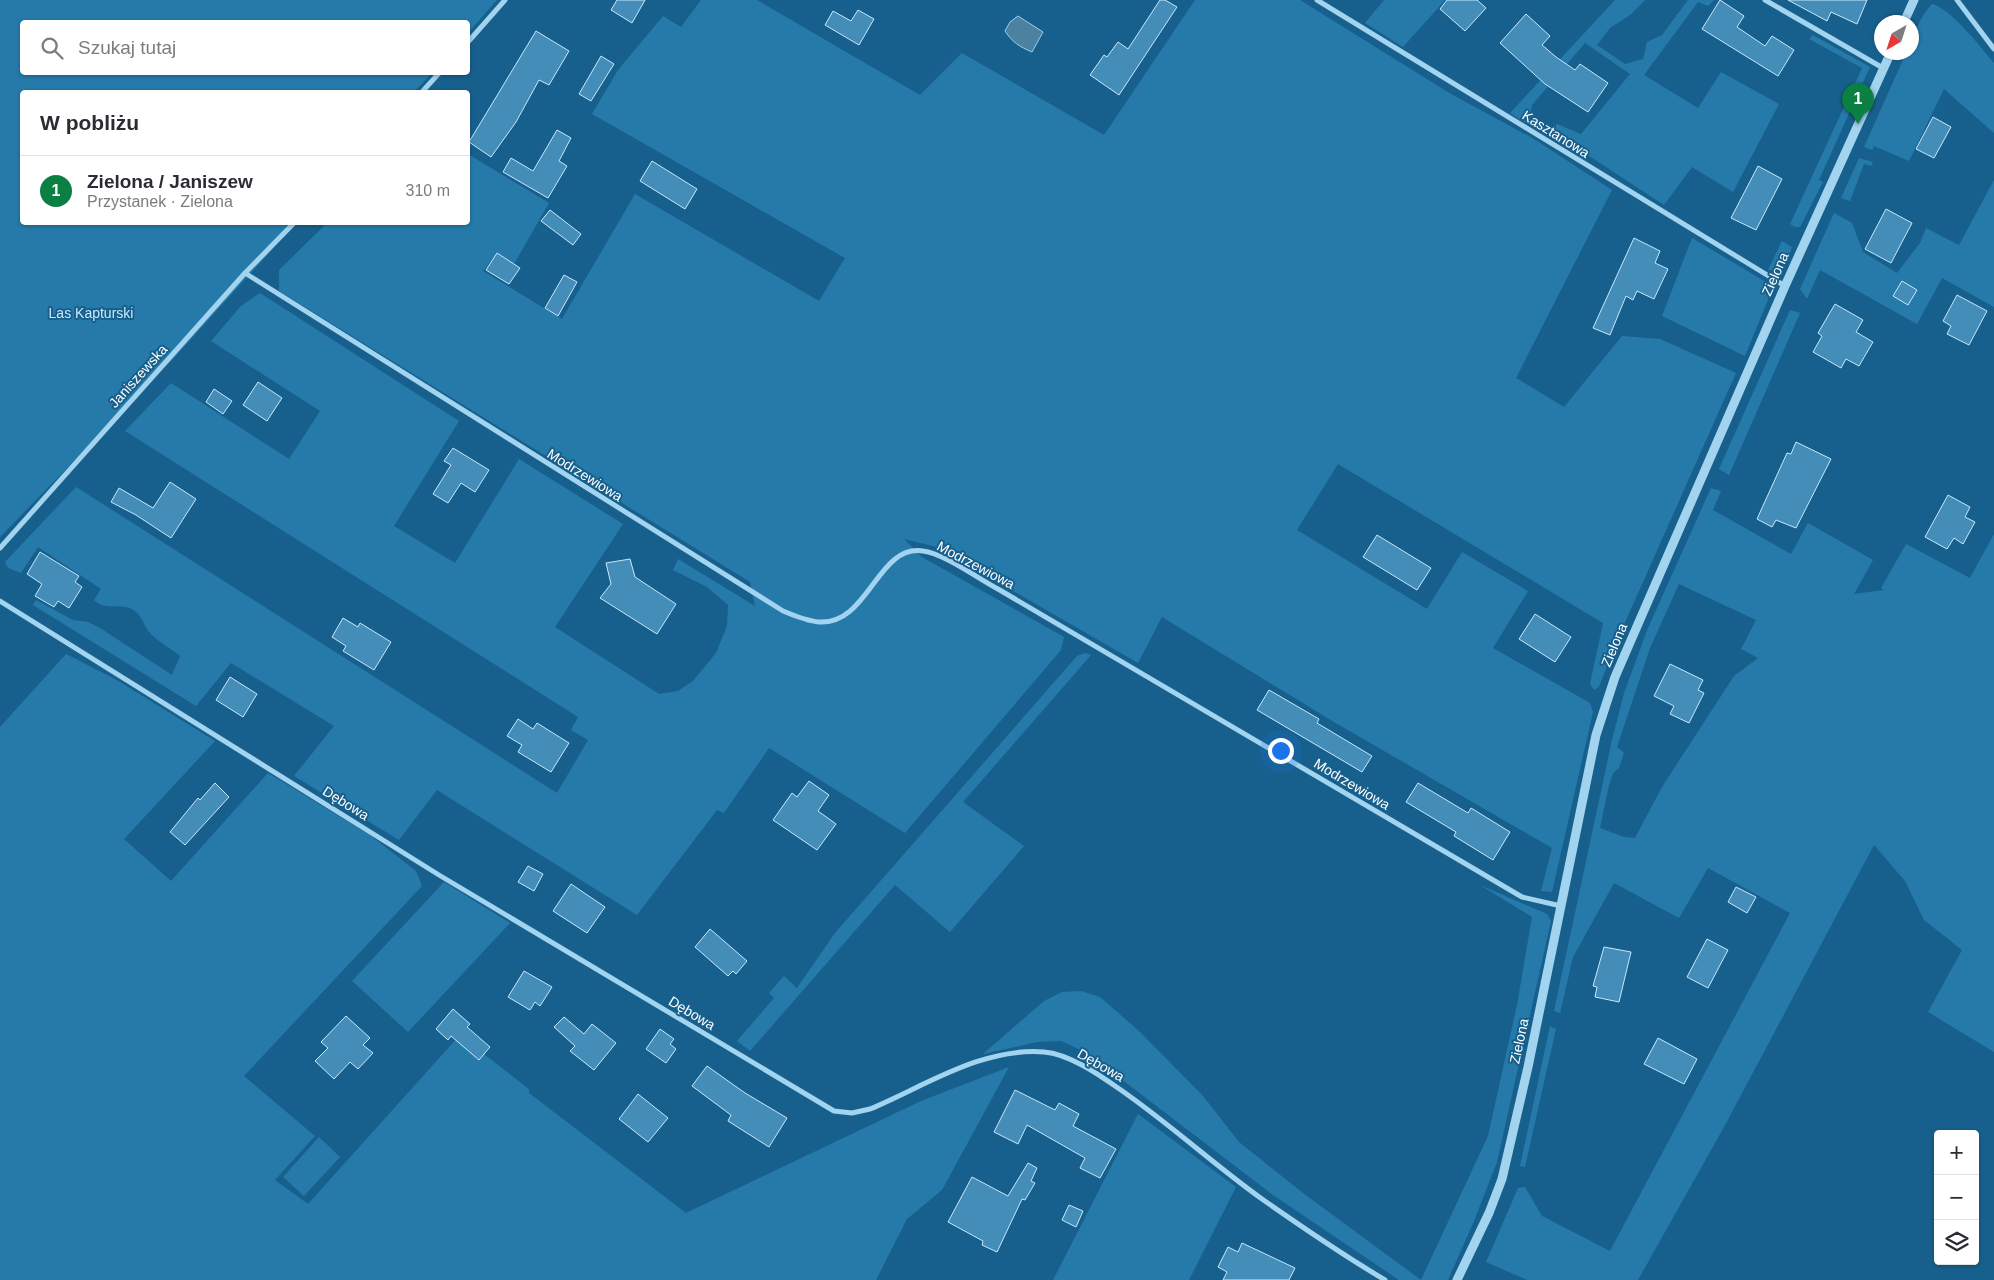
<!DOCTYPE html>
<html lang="pl">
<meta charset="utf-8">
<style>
body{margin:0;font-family:Helvetica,sans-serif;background:#f7f7f7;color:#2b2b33}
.controls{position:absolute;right:15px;bottom:15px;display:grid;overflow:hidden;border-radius:5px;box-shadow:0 1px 4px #0004}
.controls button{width:45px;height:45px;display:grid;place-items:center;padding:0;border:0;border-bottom:1px solid #e1e1e2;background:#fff;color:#2b2b33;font:25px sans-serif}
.compass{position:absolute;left:1874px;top:15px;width:45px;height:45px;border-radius:50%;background:#fff;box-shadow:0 1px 4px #0004;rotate:219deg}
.you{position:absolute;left:1280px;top:750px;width:18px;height:18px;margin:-12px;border:4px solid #fff;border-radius:50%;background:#1a73e8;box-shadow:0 0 0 8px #1a73e833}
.badge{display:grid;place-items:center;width:32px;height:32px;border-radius:50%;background:#0b8043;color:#fff;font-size:16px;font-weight:700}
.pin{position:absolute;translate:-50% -41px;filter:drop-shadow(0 1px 2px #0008)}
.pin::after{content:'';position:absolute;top:26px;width:18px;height:15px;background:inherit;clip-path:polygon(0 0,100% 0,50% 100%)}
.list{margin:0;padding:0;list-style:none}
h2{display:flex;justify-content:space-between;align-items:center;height:65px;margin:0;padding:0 20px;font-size:21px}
h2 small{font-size:16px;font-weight:400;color:#7c7c81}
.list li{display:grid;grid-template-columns:32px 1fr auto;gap:15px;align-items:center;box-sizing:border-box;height:70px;padding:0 20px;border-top:1px solid #e1e1e2}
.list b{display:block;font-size:19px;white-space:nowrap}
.list p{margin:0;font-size:16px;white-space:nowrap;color:#7c7c81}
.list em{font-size:16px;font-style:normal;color:#7c7c81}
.icon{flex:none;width:28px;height:28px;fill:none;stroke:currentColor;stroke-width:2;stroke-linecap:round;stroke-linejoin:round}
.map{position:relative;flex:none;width:1994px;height:1280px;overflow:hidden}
.search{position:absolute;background:#fff;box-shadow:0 1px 4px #0004;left:20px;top:20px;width:450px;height:55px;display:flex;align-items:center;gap:12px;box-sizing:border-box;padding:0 18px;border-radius:5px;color:#7c7c81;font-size:19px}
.panel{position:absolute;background:#fff;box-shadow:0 1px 4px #0004;left:20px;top:90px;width:450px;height:135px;border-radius:5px}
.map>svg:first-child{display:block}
.green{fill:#267aaa;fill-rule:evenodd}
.water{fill:#4c81a0;stroke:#94d1f2}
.building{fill:#448db8;stroke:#c8e8fb}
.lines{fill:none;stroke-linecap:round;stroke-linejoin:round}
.minor{stroke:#a2d3ef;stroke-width:5}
.tertiary{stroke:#a2d3ef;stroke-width:9}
.labels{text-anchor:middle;stroke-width:4;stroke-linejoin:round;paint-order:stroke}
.street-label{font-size:14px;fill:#fff;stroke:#17608d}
.park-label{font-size:14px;fill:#c8e8fb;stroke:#17608d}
</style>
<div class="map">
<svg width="1994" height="1280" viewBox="0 0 1994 1280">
<rect width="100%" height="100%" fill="#17608d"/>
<path class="green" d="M0,0H497L468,33V22H22V72L432,73L414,92H22V222L296,223L172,360L0,537Z
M701,0H757L920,95L962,53L1104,135L1195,0H1300L1451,94L1534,139L1612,190L1516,378L1564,407L1622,336L1660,339L1736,373L1615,645L1599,687L1594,690L1590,684L1603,623L1338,464L1297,530L1427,609L1462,552L1528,591L1493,648L1590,703L1593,712L1552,892L1541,891L1552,848L1334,722L1162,617L1138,663L937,547L904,539L922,557L1064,637L1061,650L905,833L769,748L724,813L717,810L637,915L437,790L399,840L294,776L334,726L231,663L196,706L33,605L36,600L73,620L88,622L100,628L172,675L180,656C170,648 159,642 151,634C143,626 143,615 132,609C119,603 105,611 94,600L101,589L38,547L21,573L8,568L5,562L76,487L557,793L588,740L571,730L578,717L125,431L171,383L289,459L320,411L211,341L241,306L260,293L459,421L394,526L455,563L519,459L623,524L555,627L659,694L678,691L693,681L716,653L727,626L728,605L707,587L673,570L678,559L755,606L750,582L279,291V270L327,223L468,222V154L549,203L514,264L497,253L483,271L562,319L635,194L819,301L845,258L592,114L618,70L663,16L681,27Z
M1384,0H1445L1403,47L1365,23Z
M1615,0H1645L1630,15L1610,28L1597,45L1625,64L1643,59L1647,42L1662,35L1688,0H1714L1708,6L1698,2L1644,75L1698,108L1721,72L1779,104L1733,192L1692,167L1664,205L1551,131L1557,124L1581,134L1630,74L1585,43L1532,105L1530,117L1525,123L1510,113Z
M1932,4C1952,9 1980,47 1994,63V133L1944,89L1909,161L1874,146L1872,150L1864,147L1906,53L1912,52C1912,35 1920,17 1932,4Z
M1813,35L1870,67L1819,180L1823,182L1800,227H1795L1790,224L1862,68L1809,39Z
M1859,158L1873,162L1871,166L1864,164L1850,201L1841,198Z
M1994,180V307L1942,278L1917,324L1820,270L1807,299L1800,289L1834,213L1852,223L1863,252L1897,273L1920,243L1926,228L1959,245Z
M1692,238L1771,285L1772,290L1745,356L1662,316Z
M1782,241L1792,247C1787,261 1786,273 1768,270Z
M1790,310L1800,313L1729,475L1719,469Z
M1711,488L1721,491L1713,510L1791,554L1808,523L1873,560L1854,594L1884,590L1881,588L1906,544L1970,578L1994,534V1052L1928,1012L1962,950L1924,920L1905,881L1874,845L1724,1127L1638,1280H1527L1486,1262L1518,1188L1525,1187L1542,1216L1610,1251L1790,913L1708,868L1679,918L1614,883L1573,957L1560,1013L1554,1011L1612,740L1624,693L1648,628ZM1679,584L1756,620L1741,649L1758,658L1734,676L1662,787L1635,838L1624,837L1600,828L1609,785L1613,773L1619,768L1624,753L1617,747L1650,648Z
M1085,653L1091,655L963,802L1024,846L950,932L895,885L750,1051L737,1041L774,998L769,993L784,976L797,988L835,933L1077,656Z
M66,654L115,679L215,741L124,839L171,881L268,773L370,835L416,871L422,886L244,1076L315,1136L275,1180L308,1204L459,1036L479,1060L484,1054L529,1089V1093L686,1213L921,1101L1009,1067L942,1190L907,1219L876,1280H0V727Z
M444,882L510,923L408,1032L352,981Z
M1480,885L1547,914L1551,921L1497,1162L1474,1221L1448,1280H1399L1273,1195L1087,1053L1061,1041L1038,1042L983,1054L1044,1001L1062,992L1081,991L1100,997L1139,1031L1203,1096L1239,1142L1303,1193L1421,1280L1488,1136L1517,1005L1532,917Z
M1550,1026L1556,1029L1525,1167L1520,1166Z
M1138,1114L1236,1187L1189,1280H1053Z
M319,1137L340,1157L304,1196L283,1177Z"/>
<path class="water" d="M1018,16L1043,32L1032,52C1020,47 1012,42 1005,31L1010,22Z"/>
<path class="building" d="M617,0H645L632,23L611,10Z
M1160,0H1165L1177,7L1119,95L1090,75L1104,55L1107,57L1118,42L1128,49Z
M1447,0H1477L1486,8L1465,31L1440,9Z
M1720,0L1744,16L1737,27L1765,46L1772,36L1794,50L1778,76L1702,29Z
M1788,0H1867L1857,24L1831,12L1827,21Z
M858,10L874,19L859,45L825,25L833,11L851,21Z
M1526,14L1550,36L1542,45L1556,57L1575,70L1580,64L1608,83L1588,112L1545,84L1500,43Z
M536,31L569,51L549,85L539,80L516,122L491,157L469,142Z
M601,56L614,64L591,101L579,94Z
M1933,117L1951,127L1934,158L1916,149Z
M557,130L571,138L559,161L567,166L548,198L503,172L511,158L533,171Z
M652,161L697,189L685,209L640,181Z
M1758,166L1782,179L1756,230L1731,218Z
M1886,209L1912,223L1891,263L1865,249Z
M550,210L581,234L573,245L541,221Z
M1634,238L1660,251L1655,263L1668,269L1654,299L1637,291L1633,300L1626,296L1610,335L1593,328Z
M497,253L520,268L509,284L486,270Z
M564,275L577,282L558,316L545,308Z
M1902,281L1917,290L1908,305L1893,296Z
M1957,295L1987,311L1969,345L1947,334L1951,326L1943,321Z
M1835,304L1863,320L1856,332L1873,342L1859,366L1846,359L1841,368L1813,352L1822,336L1818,333Z
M258,382L282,398L267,421L243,405Z
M214,389L232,401L223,414L206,402Z
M1796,442L1831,459L1796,528L1776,520L1772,527L1757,519L1787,453L1791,454Z
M453,448L489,470L475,492L461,483L448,503L433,494L451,465L444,461Z
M170,482L196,499L171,538L136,515L111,502L119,488L153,508Z
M1948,495L1970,507L1965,517L1975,522L1963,544L1954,538L1947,549L1925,537Z
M1377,535L1431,568L1417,590L1363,557Z
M40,552L79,576L75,582L82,587L69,608L58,601L54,607L35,596L42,584L27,574Z
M630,559L635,577L676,604L657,634L600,598L611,584L606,563Z
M1535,614L1571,637L1555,662L1519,639Z
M343,618L358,627L360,623L391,642L374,670L343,651L346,646L332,637Z
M1670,664L1703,680L1698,690L1704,693L1689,723L1670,714L1674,706L1654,696Z
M230,677L257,694L243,717L216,700Z
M1269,690L1319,719L1317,723L1372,756L1362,772L1257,710Z
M518,719L533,729L537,723L569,743L551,772L518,752L522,745L507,736Z
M809,781L829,795L818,811L836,824L817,850L773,820L792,793L797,797Z
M215,783L229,797L185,845L170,832L198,798L200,800Z
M1418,783L1468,813L1471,808L1510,832L1493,860L1454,836L1456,832L1406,802Z
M528,866L543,874L534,891L518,882Z
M571,884L605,907L587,933L553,911Z
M1736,887L1756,897L1747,913L1728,902Z
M710,929L747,961L736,974L733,971L728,976L695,947Z
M1707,939L1728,950L1708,988L1687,977Z
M1604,947L1631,952L1619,1002L1595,997L1597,987L1593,986Z
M524,971L552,987L540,1006L535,1002L530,1010L508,997Z
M453,1009L470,1024L467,1027L490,1047L479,1060L451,1036L448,1040L436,1029Z
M346,1016L370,1038L363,1045L373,1053L358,1069L350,1062L334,1079L315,1061L328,1048L321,1042Z
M564,1017L584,1034L592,1024L616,1043L594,1070L570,1051L575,1046L554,1027Z
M660,1029L674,1039L670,1044L676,1049L666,1063L646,1049Z
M1658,1038L1697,1059L1684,1084L1644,1064Z
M707,1066L745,1093L787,1118L769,1147L728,1121L731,1115L692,1086Z
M1015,1090L1055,1110L1059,1103L1079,1114L1073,1126L1116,1149L1100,1178L1080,1168L1085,1158L1027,1125L1018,1144L994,1132Z
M638,1094L668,1118L648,1142L619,1119Z
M1028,1163L1037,1168L1031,1181L1035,1183L1025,1200L1022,1199L997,1252L982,1245L983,1241L948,1222L972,1177L1008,1196Z
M1069,1205L1083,1211L1076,1227L1062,1220Z
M1242,1243L1295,1268L1289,1280H1223L1227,1272L1218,1267L1228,1247L1238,1252Z"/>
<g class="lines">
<path class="minor" d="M1317,0L1785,286
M1765,0L1883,68
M1957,0L1994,49
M468,42L505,0
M422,92L440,72
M245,273L783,611C795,616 807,621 819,622C869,625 877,544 923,551C943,553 979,579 998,589L1522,897L1561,906
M0,548L245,273L295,222
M0,601L439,875L834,1111L852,1113L870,1109C925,1086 982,1047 1044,1052C1069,1054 1098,1074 1118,1088C1169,1123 1213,1164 1262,1199C1302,1227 1343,1255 1385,1280"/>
<path class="tertiary" d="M1904,22L1914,0
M1457,1280L1489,1213L1502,1179L1528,1067L1596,735L1615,677L1785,286L1891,52"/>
</g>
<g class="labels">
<g class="street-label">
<text transform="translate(1556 134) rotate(32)" y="5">Kasztanowa</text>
<text transform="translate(1775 274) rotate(-66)" y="5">Zielona</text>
<text transform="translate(138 376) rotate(-48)" y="5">Janiszewska</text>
<text transform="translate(585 475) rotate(32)" y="5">Modrzewiowa</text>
<text transform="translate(976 565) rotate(28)" y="5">Modrzewiowa</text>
<text transform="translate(1614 645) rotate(-67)" y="5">Zielona</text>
<text transform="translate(1352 784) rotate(31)" y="5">Modrzewiowa</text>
<text transform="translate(346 803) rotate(32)" y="5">Dębowa</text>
<text transform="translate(692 1013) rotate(31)" y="5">Dębowa</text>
<text transform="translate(1519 1041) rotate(-78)" y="5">Zielona</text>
<text transform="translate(1101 1065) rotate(30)" y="5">Dębowa</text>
</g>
<g class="park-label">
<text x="91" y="318">Las Kapturski</text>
</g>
</g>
</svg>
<div class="controls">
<button>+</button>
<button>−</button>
<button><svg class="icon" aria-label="layers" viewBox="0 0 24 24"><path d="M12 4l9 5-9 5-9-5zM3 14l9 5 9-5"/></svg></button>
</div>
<svg class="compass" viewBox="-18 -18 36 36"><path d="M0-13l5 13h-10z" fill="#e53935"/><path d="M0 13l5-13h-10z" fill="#7c7c81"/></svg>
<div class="you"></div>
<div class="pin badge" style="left:1858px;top:124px">1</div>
<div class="search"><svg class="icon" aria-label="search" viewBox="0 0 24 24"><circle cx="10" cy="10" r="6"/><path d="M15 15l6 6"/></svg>Szukaj tutaj</div>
<section class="panel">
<h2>W pobliżu<small></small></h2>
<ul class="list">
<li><span class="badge">1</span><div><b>Zielona / Janiszew</b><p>Przystanek · Zielona</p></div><em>310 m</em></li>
</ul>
</section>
</div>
